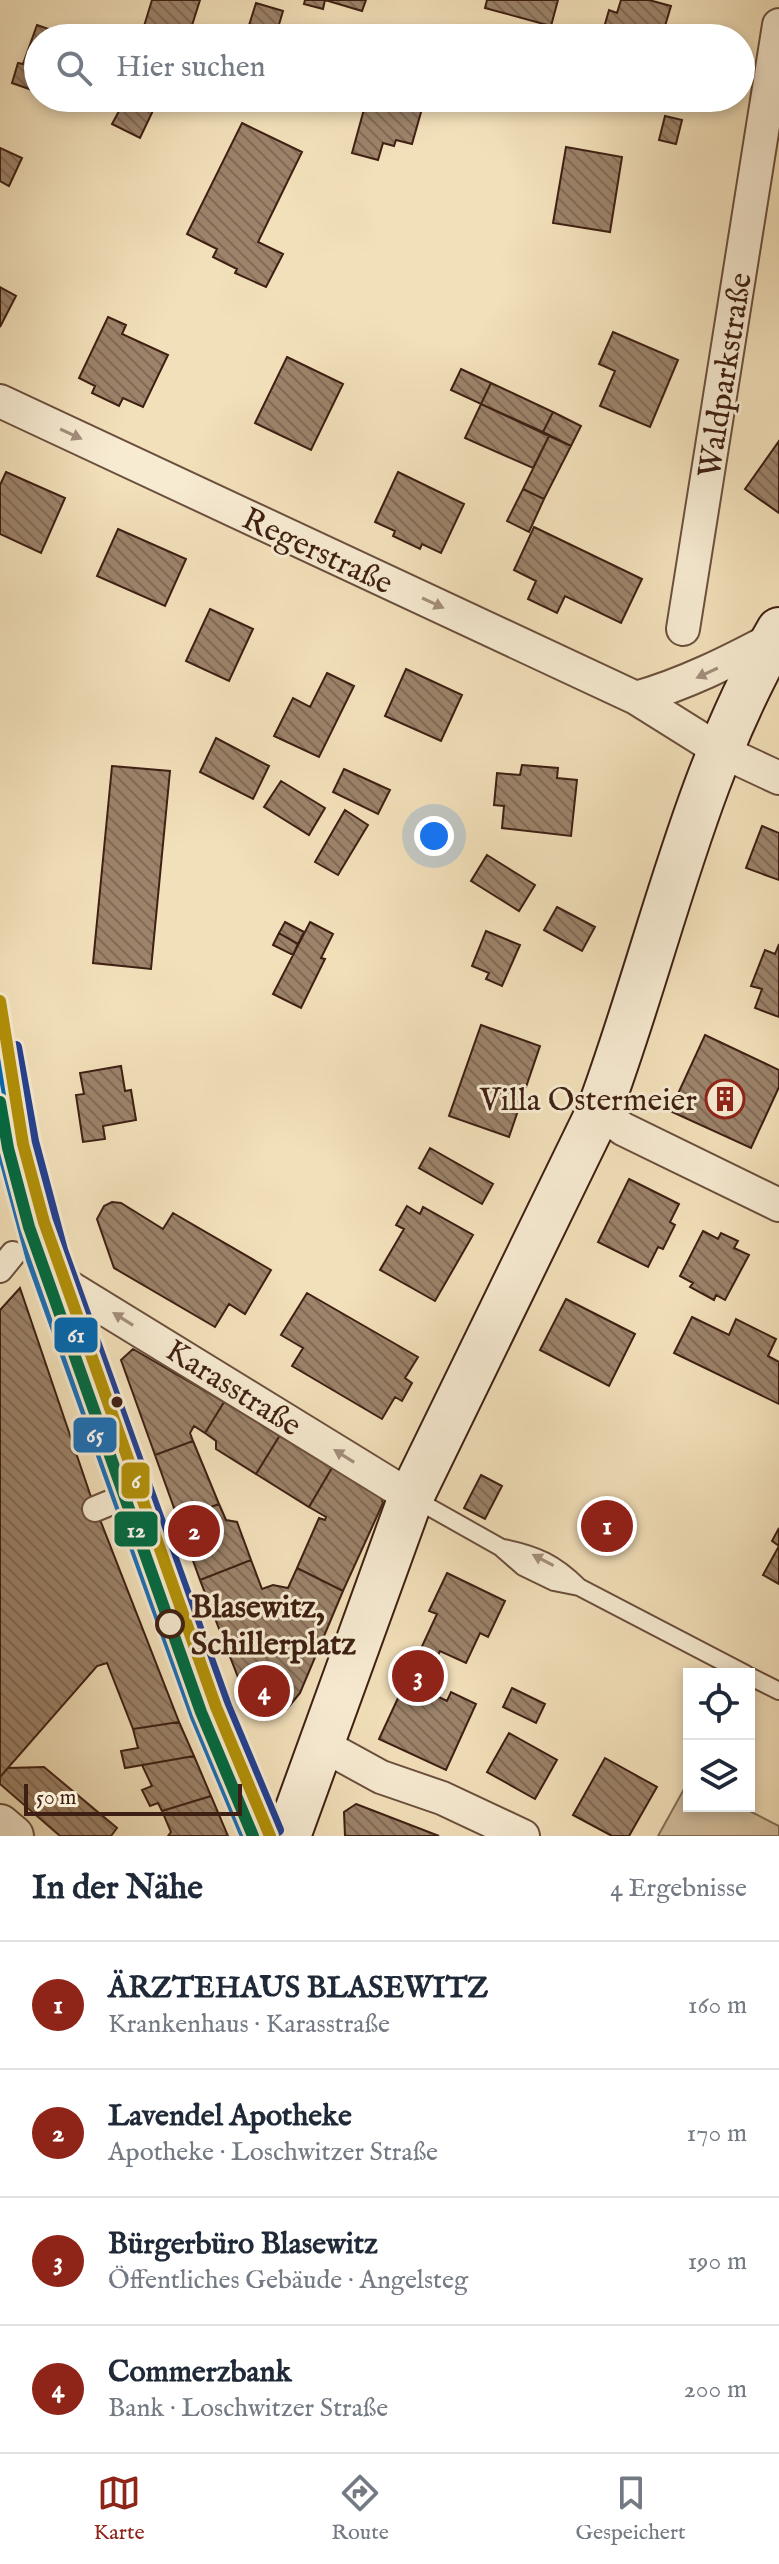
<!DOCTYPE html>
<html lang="de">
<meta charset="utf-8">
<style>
body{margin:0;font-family:"IM FELL English",serif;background:#f6f6f7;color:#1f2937}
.controls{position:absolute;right:24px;bottom:24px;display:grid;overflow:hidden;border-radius:0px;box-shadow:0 4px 12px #0003}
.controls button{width:72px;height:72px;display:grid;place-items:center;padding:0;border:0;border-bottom:2px solid #e0e1e3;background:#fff;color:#1f2937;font:40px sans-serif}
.scale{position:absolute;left:24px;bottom:20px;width:218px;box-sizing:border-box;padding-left:8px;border:4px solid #3e1f13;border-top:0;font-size:22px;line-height:28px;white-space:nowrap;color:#3e1f13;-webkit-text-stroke:6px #f7ebd2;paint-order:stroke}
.you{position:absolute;left:434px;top:836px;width:28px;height:28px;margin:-20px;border:6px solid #fff;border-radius:50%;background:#1a73e8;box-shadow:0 0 0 12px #1a73e833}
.badge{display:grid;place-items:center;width:52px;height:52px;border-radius:50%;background:#8f2418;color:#fff;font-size:26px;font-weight:700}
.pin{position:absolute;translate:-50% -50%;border:4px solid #fff;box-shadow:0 2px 8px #0006}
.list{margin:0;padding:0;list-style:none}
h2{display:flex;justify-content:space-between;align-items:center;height:104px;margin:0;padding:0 32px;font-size:34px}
h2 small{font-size:26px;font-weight:400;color:#747a83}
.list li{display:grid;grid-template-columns:52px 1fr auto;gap:24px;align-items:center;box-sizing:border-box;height:128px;padding:0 32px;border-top:2px solid #e0e1e3}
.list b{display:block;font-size:30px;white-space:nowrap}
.list p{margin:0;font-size:26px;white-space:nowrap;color:#747a83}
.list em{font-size:26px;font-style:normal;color:#747a83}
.icon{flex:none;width:44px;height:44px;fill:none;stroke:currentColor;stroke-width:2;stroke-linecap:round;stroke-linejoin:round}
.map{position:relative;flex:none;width:779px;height:1836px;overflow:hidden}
.search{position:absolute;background:#fff;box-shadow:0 4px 12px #0003;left:24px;right:24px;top:24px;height:88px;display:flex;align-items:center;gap:20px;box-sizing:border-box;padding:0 28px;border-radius:44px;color:#747a83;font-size:30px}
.sheet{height:616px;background:#fff}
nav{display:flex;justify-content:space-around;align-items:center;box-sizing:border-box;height:112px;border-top:2px solid #e0e1e3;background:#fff;font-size:22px;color:#747a83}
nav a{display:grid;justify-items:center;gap:4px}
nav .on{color:#8f2418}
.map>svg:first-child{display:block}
.green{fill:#d3bf9e;stroke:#886f58;stroke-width:2}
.building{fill:url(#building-back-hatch);stroke:#3e1f13;stroke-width:2}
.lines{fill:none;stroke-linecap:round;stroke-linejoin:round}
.service-casing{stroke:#6b4f3d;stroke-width:20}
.pedestrian-casing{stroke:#6b4f3d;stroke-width:28}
.minor-casing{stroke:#6b4f3d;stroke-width:36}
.tertiary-casing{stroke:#6b4f3d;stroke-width:44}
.secondary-casing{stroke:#3e1f13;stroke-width:48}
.service{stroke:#f7ebd2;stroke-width:16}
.pedestrian{stroke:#f7ebd2;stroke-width:24}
.minor{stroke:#f7ebd2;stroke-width:32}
.tertiary{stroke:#f7ebd2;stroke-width:40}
.secondary{stroke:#f7ebd2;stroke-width:44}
.bus-1-casing{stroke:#f7ebd2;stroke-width:18}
.bus-2-casing{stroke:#f7ebd2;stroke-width:18}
.bus-3-casing{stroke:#f7ebd2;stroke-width:18}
.bus-1{stroke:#0069b4;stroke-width:12}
.bus-2{stroke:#1a70b8;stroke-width:12}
.bus-3{stroke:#224193;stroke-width:12}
.tram-1-casing{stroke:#f7ebd2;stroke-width:18}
.tram-2-casing{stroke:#f7ebd2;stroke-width:18}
.tram-1{stroke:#b29108;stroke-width:12}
.tram-2{stroke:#006b42;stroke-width:12}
.oneway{fill:#a48f7c}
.bus-dot{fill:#3e1f13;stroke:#f7ebd2;stroke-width:3}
.stop-dot{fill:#f7ebd2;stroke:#3e1f13;stroke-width:4}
.labels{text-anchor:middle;stroke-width:6;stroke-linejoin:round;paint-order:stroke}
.street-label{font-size:32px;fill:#3e1f13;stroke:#f7ebd2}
.poi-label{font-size:32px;fill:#3e1f13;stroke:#f7ebd2;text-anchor:end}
.stop-label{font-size:32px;font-weight:bold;fill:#3e1f13;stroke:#f7ebd2;text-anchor:start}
.line-badge{stroke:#f7ebd2;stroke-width:3}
.badge-label{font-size:22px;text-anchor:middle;font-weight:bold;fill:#fff}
</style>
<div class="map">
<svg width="779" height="1836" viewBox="0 0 779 1836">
<defs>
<pattern id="building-back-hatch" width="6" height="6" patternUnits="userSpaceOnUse" patternTransform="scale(2)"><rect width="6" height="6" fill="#9c836a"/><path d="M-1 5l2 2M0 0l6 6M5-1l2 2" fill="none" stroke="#816b56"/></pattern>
</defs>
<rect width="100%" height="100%" fill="#f2e0ba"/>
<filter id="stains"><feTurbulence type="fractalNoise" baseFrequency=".0025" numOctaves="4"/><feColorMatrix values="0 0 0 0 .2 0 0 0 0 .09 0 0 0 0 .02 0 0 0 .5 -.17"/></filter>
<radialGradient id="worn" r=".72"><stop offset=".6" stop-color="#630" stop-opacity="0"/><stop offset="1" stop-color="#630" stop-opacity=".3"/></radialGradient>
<path class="green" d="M689,1780V1806H740L779,1826V1836H658Z"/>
<path class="building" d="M152,0H200L188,38L141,36Z
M305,0H366L362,11L325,0L323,9L304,4Z
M487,0H558L551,26L485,8Z
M621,0H649L671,6L665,26L676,29L674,38H601L609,10L617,13Z
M256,3L283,11L275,38H245Z
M37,25L60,33L58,38H38V92L12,83L18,63L23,64Z
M91,98H159L140,138L112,124L119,111Z
M394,98H425L412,144L396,140L394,146L383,143L378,160L352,153L366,102L391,109Z
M665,116L682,120L676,144L659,140Z
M242,123L302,152L258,242L283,254L266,287L235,273L237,269L213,257L217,249L187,234Z
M566,147L622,157L610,232L553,223Z
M0,148L22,158L9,186L0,181Z
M0,287L16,296L0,327Z
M108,317L126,325L122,334L168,355L143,407L123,398L119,406L92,393L95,386L79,378Z
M613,332L678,360L650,427L600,406L615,371L599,364Z
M287,357L343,384L311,450L255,423Z
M461,369L491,383L481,404L451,390Z
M491,383L553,412L543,432L481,404Z
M481,404L549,436L533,468L465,438Z
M553,412L581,426L571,446L543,432Z
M549,436L571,446L544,499L523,489Z
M779,441V513L745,489Z
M6,472L65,498L41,553L0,534V485Z
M398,472L464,504L441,553L422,544L420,549L393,536L395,531L375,522Z
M523,489L544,499L529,532L507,521Z
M534,527L642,579L621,623L565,596L557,613L528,599L536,581L514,570Z
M118,529L186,559L165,606L97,576Z
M210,609L253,629L229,681L186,661Z
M406,669L462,695L441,741L385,716Z
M327,673L354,686L319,757L274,736L293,698L310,707Z
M216,738L269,766L253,799L200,772Z
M522,765L558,768L557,778L577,780L571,836L502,828L504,806L494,805L497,773L520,775Z
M112,766L170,771L151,969L93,963Z
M344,769L390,790L378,814L333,792Z
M281,781L325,808L309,835L264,807Z
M345,810L368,825L338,875L315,862Z
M762,826L779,833V880L746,868Z
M487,855L535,885L519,911L471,881Z
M557,907L595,927L582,951L544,930Z
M285,922L304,932L298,944L279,933Z
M310,922L333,934L321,958L325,959L301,1008L273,994Z
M486,931L520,945L502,986L486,979L489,973L472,966Z
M279,933L298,944L293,955L273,945Z
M779,944V1017L755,1008L762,989L751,986L765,950L775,954Z
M481,1025L540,1046L509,1137L449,1116Z
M705,1035L779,1070V1087L751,1148L670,1111Z
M121,1066L125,1091L131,1090L136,1120L103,1126L105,1139L83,1142L76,1095L84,1094L80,1073Z
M430,1148L493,1184L482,1204L419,1168Z
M629,1179L679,1204L670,1222L675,1225L663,1249L658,1247L648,1267L598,1242Z
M112,1202L121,1203L163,1229L173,1213L271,1270L245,1314L229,1304L215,1327L114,1268L97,1219L104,1206Z
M407,1206L420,1214L423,1207L473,1235L435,1301L380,1270L404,1229L396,1225Z
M703,1231L718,1239L721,1233L738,1241L734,1248L749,1255L725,1300L716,1295L714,1300L690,1287L693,1283L680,1276Z
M20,1288L90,1494L179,1722L133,1729L107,1663L97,1666L0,1777V1310Z
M307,1293L418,1357L405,1378L412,1383L402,1401L395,1397L382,1419L292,1366L303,1348L281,1335Z
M566,1299L635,1334L609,1386L540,1350Z
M692,1317L729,1335L736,1319L776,1339L768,1356L779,1362V1404L674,1353Z
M133,1349L224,1402L205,1433L194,1426L190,1433L193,1441L155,1455L121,1360Z
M224,1402L280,1435L256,1474L216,1449V1441L205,1433Z
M280,1435L333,1466L309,1507L256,1474Z
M193,1441L219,1504L178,1519L155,1455Z
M333,1466L379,1492L383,1503L343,1591L297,1568L319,1518L325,1520L326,1517L309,1507Z
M481,1475L502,1486L485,1519L464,1508Z
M219,1504L226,1520L237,1522L251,1560L200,1580L178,1519Z
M779,1528V1584L763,1575L779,1546L772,1541Z
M251,1560L262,1589L273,1585L288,1588L297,1568L343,1591L300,1693L287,1709L277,1714L265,1713L247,1700L200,1580Z
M447,1573L505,1601L488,1637L480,1633L466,1663L440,1651L422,1689L447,1701L451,1692L476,1704L446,1770L379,1739L437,1614L429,1611Z
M512,1688L545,1704L536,1723L503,1707Z
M179,1722L194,1756L125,1768L121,1751L138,1748L133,1729Z
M509,1733L557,1760L535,1799L487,1772Z
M194,1756L211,1796L162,1811L158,1803L150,1806L142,1790L152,1786L142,1765Z
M605,1758L657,1787L629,1836H612L573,1815Z
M44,1767L117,1828L111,1836H60L0,1784V1777L8,1768Z
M211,1796L228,1836H168L171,1832L162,1811Z
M356,1804L439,1836H345L344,1812Z"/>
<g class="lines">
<g class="service-casing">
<path id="service" d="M413,1498L500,1547L523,1567L554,1582L579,1587L746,1674
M504,1548C537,1555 555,1563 579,1587
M749,1676L779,1691"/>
</g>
<g class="pedestrian-casing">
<path id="pedestrian" d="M0,1270L13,1254
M95,1509L112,1502"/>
</g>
<g class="minor-casing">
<path id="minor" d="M0,401L636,698L719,750L779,778
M683,629L779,25
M636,698C685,684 729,662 774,638
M0,1050L17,1145L47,1255L211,1712L263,1836
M599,1111L623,1129L779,1205
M56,1279L411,1497
M319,1743L381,1777L442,1798L523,1836"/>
</g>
<g class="tertiary-casing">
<path id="tertiary" d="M0,1825L13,1836"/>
</g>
<g class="secondary-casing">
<path id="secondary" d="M288,1836L411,1497L599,1111C659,950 692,779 779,630"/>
</g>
<use href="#service" class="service"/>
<use href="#pedestrian" class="pedestrian"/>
<use href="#minor" class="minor"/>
<use href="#tertiary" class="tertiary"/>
<use href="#secondary" class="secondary"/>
<g class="bus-1-casing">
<path id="bus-1" d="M0,1050L17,1145L47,1255L211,1712L263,1836"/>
</g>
<g class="bus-2-casing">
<path id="bus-2" d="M0,1141L32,1260L196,1717L246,1836"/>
</g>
<g class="bus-3-casing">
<path id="bus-3" d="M16,1047L33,1141L62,1250L226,1706L278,1830"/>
</g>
<use href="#bus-1" class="bus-1"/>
<use href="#bus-2" class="bus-2"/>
<use href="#bus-3" class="bus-3"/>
<g class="tram-1-casing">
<path id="tram-1" d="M0,1001L23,1144L44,1222L216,1707L270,1836"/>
</g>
<g class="tram-2-casing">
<path id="tram-2" d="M0,1102L8,1148L29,1227L201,1712L253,1836"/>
</g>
<use href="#tram-1" class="tram-1"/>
<use href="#tram-2" class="tram-2"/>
</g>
<defs><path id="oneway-solid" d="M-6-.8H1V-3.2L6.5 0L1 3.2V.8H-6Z" transform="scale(2)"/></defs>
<g class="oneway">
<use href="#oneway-solid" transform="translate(71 434) rotate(25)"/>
<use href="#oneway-solid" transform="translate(433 603) rotate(25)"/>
<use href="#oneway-solid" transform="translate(707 673) rotate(155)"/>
<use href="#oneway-solid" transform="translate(123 1319) rotate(-148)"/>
<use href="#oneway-solid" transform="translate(344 1456) rotate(-148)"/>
<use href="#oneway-solid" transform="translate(543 1560) rotate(-152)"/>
</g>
<defs>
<g id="building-ring" transform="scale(2)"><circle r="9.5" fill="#f7ebd2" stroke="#8f2418" stroke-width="1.5"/><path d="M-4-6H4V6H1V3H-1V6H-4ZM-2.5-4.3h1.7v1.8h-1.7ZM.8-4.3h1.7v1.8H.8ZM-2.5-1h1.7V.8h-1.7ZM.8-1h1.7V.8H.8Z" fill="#8f2418"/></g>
</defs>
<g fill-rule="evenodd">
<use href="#building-ring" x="725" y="1099"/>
</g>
<circle class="bus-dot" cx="117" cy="1402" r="7"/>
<circle class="stop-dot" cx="170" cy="1624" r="13"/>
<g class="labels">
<g class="street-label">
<text transform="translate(724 375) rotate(-81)" y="11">Waldparkstraße</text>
<text transform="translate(318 550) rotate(25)" y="11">Regerstraße</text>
<text transform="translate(234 1387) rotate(32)" y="11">Karasstraße</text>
</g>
<g class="poi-label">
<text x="697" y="1110">Villa Ostermeier</text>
</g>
<g class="stop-label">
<text x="191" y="1617">Blasewitz,<tspan x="191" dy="37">Schillerplatz</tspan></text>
</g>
</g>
<g class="line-badge">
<rect x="53" y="1316" width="46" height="38" rx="8" fill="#0069b4"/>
<rect x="72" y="1416" width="46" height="38" rx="8" fill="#1a70b8"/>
<rect x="120" y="1461" width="31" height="39" rx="8" fill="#b29108"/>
<rect x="113" y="1510" width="46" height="38" rx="8" fill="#006b42"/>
</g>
<g class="badge-label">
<text x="76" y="1342">61</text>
<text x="95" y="1442">65</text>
<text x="136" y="1488">6</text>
<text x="136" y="1537">12</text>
</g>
<rect width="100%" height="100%" filter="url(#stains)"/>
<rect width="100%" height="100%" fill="url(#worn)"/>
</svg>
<div class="controls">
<button><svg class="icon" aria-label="locate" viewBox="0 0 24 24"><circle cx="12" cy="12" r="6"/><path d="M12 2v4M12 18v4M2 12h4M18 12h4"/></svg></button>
<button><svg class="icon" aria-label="layers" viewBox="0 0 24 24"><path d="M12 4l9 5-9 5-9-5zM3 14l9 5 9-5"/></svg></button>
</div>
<div class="scale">50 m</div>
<div class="you"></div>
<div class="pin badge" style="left:607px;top:1526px">1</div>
<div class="pin badge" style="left:194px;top:1531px">2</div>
<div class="pin badge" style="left:418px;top:1676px">3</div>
<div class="pin badge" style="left:264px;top:1691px">4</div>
<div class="search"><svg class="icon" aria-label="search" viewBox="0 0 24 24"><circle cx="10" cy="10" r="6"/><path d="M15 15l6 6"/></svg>Hier suchen</div>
</div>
<section class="sheet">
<h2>In der Nähe<small>4 Ergebnisse</small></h2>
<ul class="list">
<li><span class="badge">1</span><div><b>ÄRZTEHAUS BLASEWITZ</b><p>Krankenhaus · Karasstraße</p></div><em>160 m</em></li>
<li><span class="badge">2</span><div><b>Lavendel Apotheke</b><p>Apotheke · Loschwitzer Straße</p></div><em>170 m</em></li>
<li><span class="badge">3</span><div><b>Bürgerbüro Blasewitz</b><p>Öffentliches Gebäude · Angelsteg</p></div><em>190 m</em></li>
<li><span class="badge">4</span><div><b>Commerzbank</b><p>Bank · Loschwitzer Straße</p></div><em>200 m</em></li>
</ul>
</section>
<nav>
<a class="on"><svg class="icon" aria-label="map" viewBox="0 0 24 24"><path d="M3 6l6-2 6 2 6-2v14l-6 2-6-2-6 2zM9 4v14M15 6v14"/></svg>Karte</a>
<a><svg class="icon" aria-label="directions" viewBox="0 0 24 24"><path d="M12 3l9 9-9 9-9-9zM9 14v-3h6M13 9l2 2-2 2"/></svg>Route</a>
<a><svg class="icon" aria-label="saved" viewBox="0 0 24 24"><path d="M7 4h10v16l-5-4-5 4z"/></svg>Gespeichert</a>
</nav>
